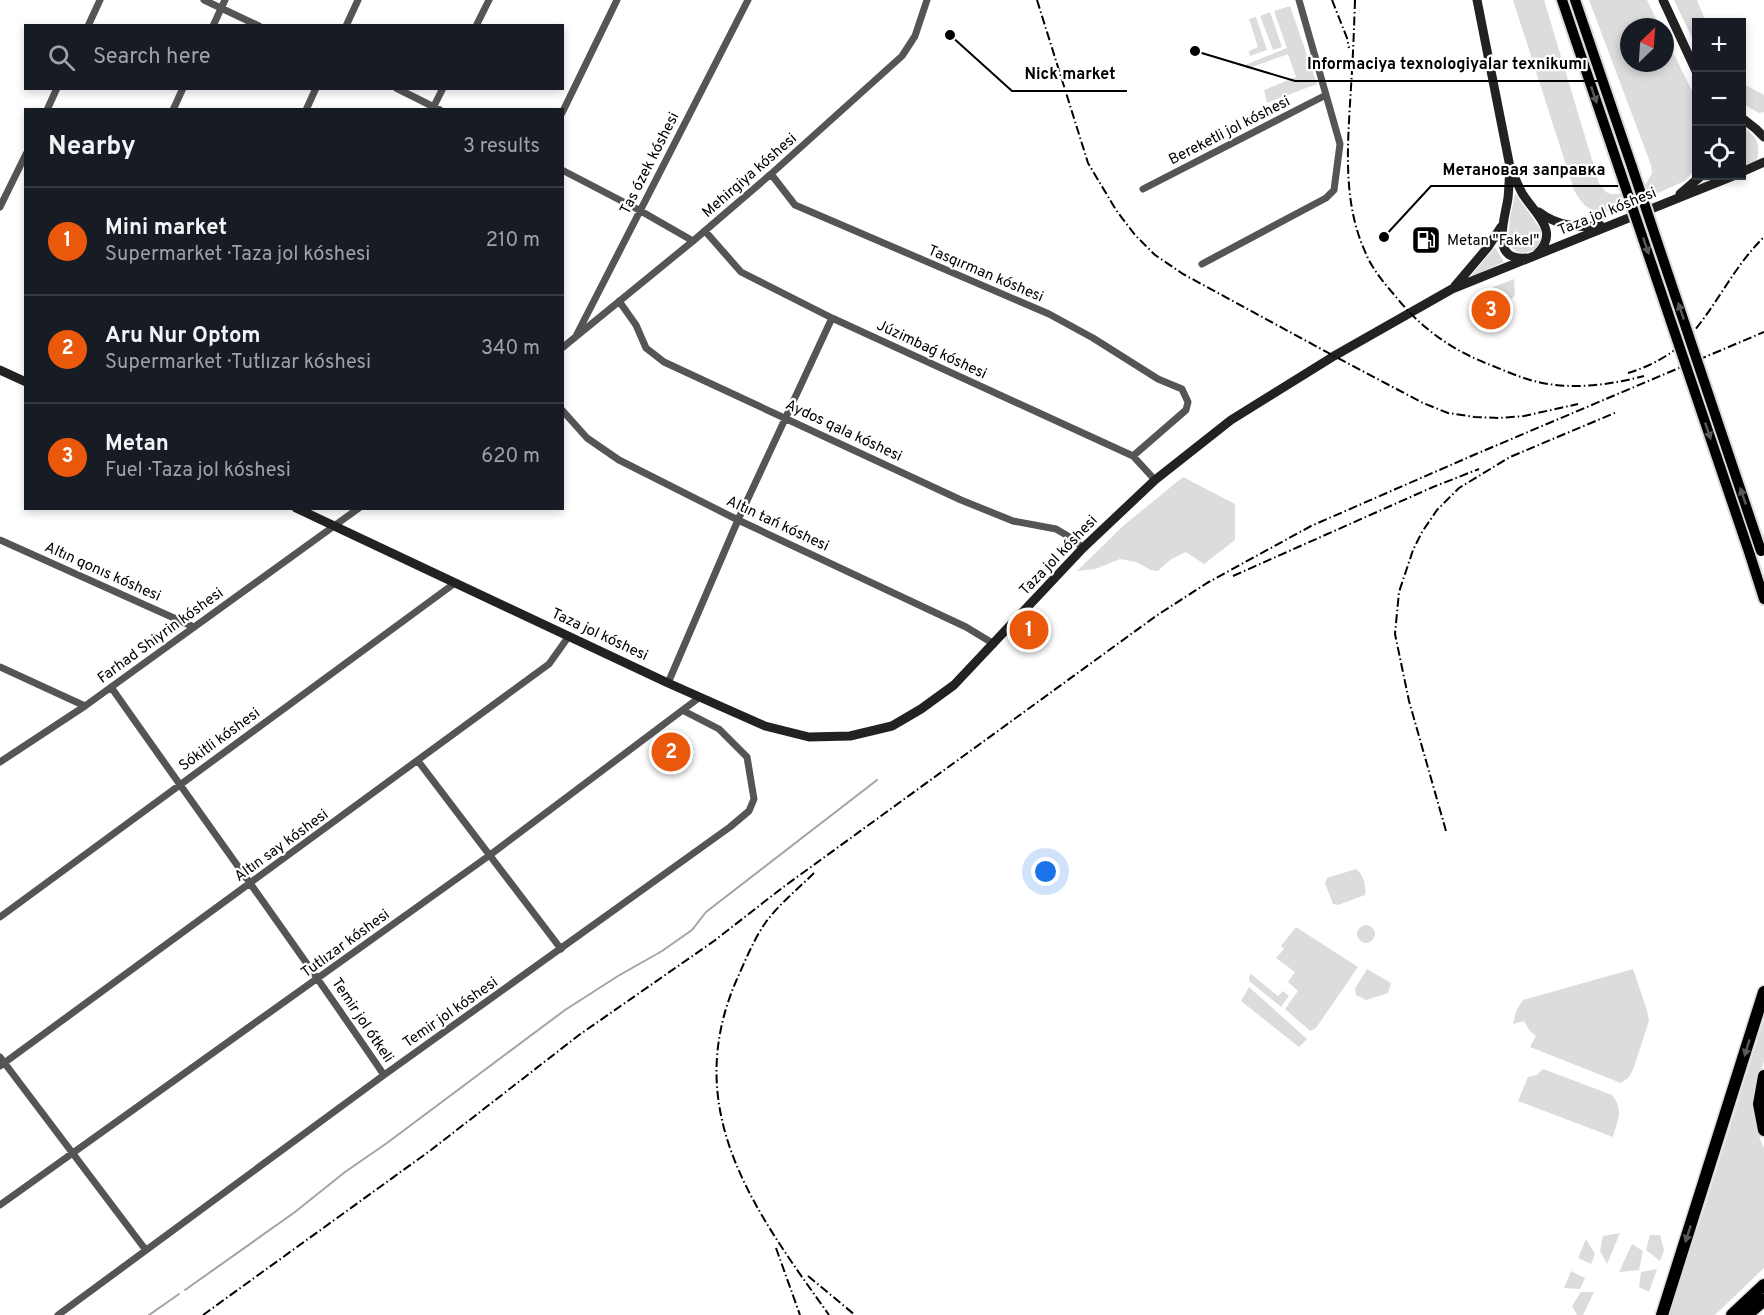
<!DOCTYPE html>
<meta charset="utf-8">
<style>
body{margin:0;font-family:Overpass,sans-serif;background:#242831;color:#f1f3f6}
.controls{position:absolute;right:18px;top:18px;display:grid;overflow:hidden;border-radius:0px;box-shadow:0 3px 9px #0003}
.controls button{width:54px;height:54px;display:grid;place-items:center;padding:0;border:0;border-bottom:2px solid #363941;background:#171b24;color:#f1f3f6;font:30px sans-serif}
.compass{position:absolute;left:1620px;top:18px;width:54px;height:54px;border-radius:50%;background:#171b24;box-shadow:0 3px 9px #0003;rotate:25deg}
.you{position:absolute;left:1046px;top:872px;width:21px;height:21px;margin:-15px;border:4px solid #fff;border-radius:50%;background:#1a73e8;box-shadow:0 0 0 9px #1a73e833}
.badge{display:grid;place-items:center;width:39px;height:39px;border-radius:50%;background:#ea580c;color:#fff;font-size:20px;font-weight:700}
.pin{position:absolute;translate:-50% -50%;border:3px solid #fff;box-shadow:0 2px 6px #0006}
.list{margin:0;padding:0;list-style:none}
h2{display:flex;justify-content:space-between;align-items:center;height:78px;margin:0;padding:0 24px;font-size:26px}
h2 small{font-size:20px;font-weight:400;color:#9ea1a6}
.list li{display:grid;grid-template-columns:39px 1fr auto;gap:18px;align-items:center;box-sizing:border-box;height:108px;padding:0 24px;border-top:2px solid #363941}
.list b{display:block;font-size:22px;white-space:nowrap}
.list p{margin:0;font-size:20px;white-space:nowrap;color:#9ea1a6}
.list em{font-size:20px;font-style:normal;color:#9ea1a6}
.icon{flex:none;width:33px;height:33px;fill:none;stroke:currentColor;stroke-width:2;stroke-linecap:round;stroke-linejoin:round}
.map{position:relative;flex:none;width:1764px;height:1315px;overflow:hidden}
.search{position:absolute;background:#171b24;box-shadow:0 3px 9px #0003;left:24px;top:24px;width:540px;height:66px;display:flex;align-items:center;gap:15px;box-sizing:border-box;padding:0 21px;border-radius:0px;color:#9ea1a6;font-size:22px}
.panel{position:absolute;background:#171b24;box-shadow:0 3px 9px #0003;left:24px;top:108px;width:540px;height:402px;border-radius:0px}
.map>svg:first-child{display:block}
.green{fill:#dcdcdc}
.lines{fill:none;stroke-linecap:round;stroke-linejoin:round}
.stream{stroke:#a3a3a3;stroke-width:2}
.primary-casing{stroke:#dbdbdb;stroke-width:14}
.highway-casing{stroke:#dbdbdb;stroke-width:15}
.street{stroke:#555;stroke-width:7}
.secondary{stroke:#222;stroke-width:9}
.primary{stroke:#000;stroke-width:10}
.highway{stroke:#000;stroke-width:12}
.rail{stroke:#000;stroke-width:2;stroke-dasharray:9 3 1.5 3;stroke-linecap:butt}
.primary-bridge-casing{stroke:#dbdbdb;stroke-width:14;stroke-linecap:butt}
.primary-bridge{stroke:#000;stroke-width:10}
.oneway{fill:#595959}
.labels{text-anchor:middle;stroke-width:4.5;stroke-linejoin:round;paint-order:stroke}
.street-label{font-size:15px;fill:#000;stroke:#fff}
.poi-label{font-size:15px;fill:#000;stroke:#fff;text-anchor:start}
.leader{fill:none;stroke:#000;stroke-width:2}
.callout-dot{fill:#000;stroke:#fff;stroke-width:2}
.callout-label{font-size:16px;text-anchor:middle;font-weight:bold;fill:#000;stroke:#fff;stroke-width:4.5;stroke-linejoin:round;paint-order:stroke}
</style>
<div class="map">
<svg width="1764" height="1315" viewBox="0 0 1764 1315">
<rect width="100%" height="100%" fill="#fff"/>
<path class="green" d="M1513,0H1544L1599,183L1606,192L1611,194H1619L1646,184L1652,173L1651,165L1589,0H1647L1660,27H1629V63H1665V36L1696,99V168L1685,181C1668,188 1617,213 1602,212C1588,211 1580,202 1574,190Z
M1674,0H1697L1706,22H1696V46Z
M1290,6L1317,84L1267,103L1264,90L1296,77L1288,54L1247,69L1245,65L1287,48L1274,11Z
M1270,12L1282,47L1273,50L1260,16Z
M1256,17L1267,50L1250,56L1249,51L1258,47L1249,19Z
M1742,83L1764,95V112L1759,113L1742,103Z
M1742,126C1756,137 1761,141 1757,160L1750,165L1742,166Z
M1515,193L1541,230V240L1535,250C1495,265 1512,213 1515,193Z
M1495,247L1504,262L1470,277Z
M1514,279L1515,295L1509,301L1491,288Z
M1183,477L1235,504V540L1204,564L1186,552L1170,560L1158,571L1151,570L1136,562L1120,559L1095,569L1077,571L1123,526Z
M1356,869C1363,874 1367,887 1365,895L1338,905L1333,904L1325,883L1327,878Z
M1357 934a9 9 0 1 1 18 0a9 9 0 1 1-18 0Z
M1296,927L1358,967L1316,1028L1310,1031L1285,1009L1298,991L1288,982L1295,972L1276,958L1284,949L1281,946Z
M1367,969L1391,983L1388,993L1366,1000L1356,995L1355,990L1356,987Z
M1633,969L1647,1010L1649,1021L1633,1070L1628,1078L1621,1083L1530,1047L1536,1036L1529,1030L1524,1021L1513,1024L1516,1011L1523,1000Z
M1251,974L1278,996L1283,991L1289,996L1281,1007L1249,981V977Z
M1249,987L1307,1039L1299,1047L1241,1001Z
M1764,1018C1764,1030 1764,1049 1764,1061C1763,1067 1759,1073 1757,1078C1750,1102 1754,1126 1764,1148V1268L1715,1315H1667L1702,1215Z
M1543,1069L1612,1095C1624,1110 1618,1119 1613,1137L1518,1101L1528,1077L1537,1075Z
M1621,1233H1620L1607,1264L1600,1251L1603,1236Z
M1650,1235H1660L1664,1250L1660,1261L1646,1250Z
M1586,1239L1595,1254L1591,1264L1578,1258Z
M1632,1244L1643,1251L1639,1270L1619,1272Z
M1657,1269L1649,1292L1639,1287L1641,1272Z
M1571,1271L1585,1278L1580,1289L1564,1288Z
M1581,1292H1594L1583,1315H1577L1572,1306Z"/>
<g class="lines">
<path class="stream" d="M185,1290L295,1212L345,1172L387,1143L565,1010L618,976L662,951L692,930L706,912L877,780
M149,1315L179,1294"/>
<g class="primary-casing">
<path id="primary" d="M1562,0L1620,171
M1575,0L1632,167
M1750,555L1764,599"/>
</g>
<g class="highway-casing">
<path id="highway" d="M1764,1076L1759,1104L1764,1130
M1662,1315L1764,992
M1732,1315L1764,1285
M1747,1315L1764,1300"/>
</g>
<path class="street" d="M204,0L259,26
M88,26L100,0
M213,26L225,0
M346,26L358,0
M476,26L489,0
M396,88L440,110
M47,110L57,88
M173,110L183,88
M306,110L316,88
M432,110L443,88
M562,113L617,0
M562,170L639,210L693,241
M771,174L795,205L1049,314L1093,338L1158,379L1182,389L1188,402L1186,410L1133,456
M1143,189L1326,95
M0,207L26,154
M705,231L741,272L832,318L1133,456L1155,480
M1202,264L1326,198L1334,190L1340,144L1299,0
M619,301L636,325L646,348L664,362L961,500L1013,521L1056,529L1073,539L1083,548
M576,336L748,0
M562,348L693,241L771,174L902,56L915,36L927,0
M562,410L587,438L619,460L738,520L966,627L994,644
M0,540L194,627
M0,667L85,706
M668,683L738,520L832,318
M111,687C202,817 295,944 384,1075
M418,761L561,949
M0,762L85,706L359,508
M0,917L455,583
M0,1057L145,1249
M0,1066L549,664L569,636
M0,1205L490,855L700,697
M58,1315L384,1075L730,827L749,811L754,799L747,757L719,729L684,711"/>
<path class="secondary" d="M1477,0L1510,167C1514,176 1518,185 1522,193C1534,213 1561,231 1537,254
M1663,0L1696,71
M1742,118L1756,129L1764,137
M1510,169C1509,179 1509,189 1508,198C1505,219 1489,261 1526,258
M1742,172L1764,162
M1680,194L1701,176
M1539,212C1556,225 1579,229 1600,225
M1455,286L1488,247L1501,227
M0,370L26,382
M296,508L668,683L765,726L809,737L850,736L892,726L921,709L954,685L1083,548L1155,480L1231,420L1334,356L1452,289L1733,176"/>
<use href="#primary" class="primary"/>
<use href="#highway" class="highway"/>
<path class="rail" d="M1037,0L1088,163L1116,210L1135,235L1155,255L1183,274L1334,356L1423,403L1448,413L1475,417L1499,418L1524,416L1578,404
M1332,0L1347,38L1349,48
M1355,0C1354,29 1353,58 1351,87C1348,140 1342,199 1364,249C1371,268 1384,283 1397,298C1421,328 1452,350 1488,364C1501,369 1514,375 1527,379C1565,391 1605,386 1644,376
M1628,373C1648,367 1670,356 1685,341C1715,310 1732,268 1764,237
M1233,576L1433,487L1479,469
M1446,831L1409,701L1395,634L1399,592L1413,550L1422,532L1437,510L1459,488L1510,457L1617,412
M814,873C798,889 779,904 766,922C755,937 745,961 737,979C679,1111 755,1211 829,1315
M776,1248L800,1315
M808,1276L855,1315
M203,1315L431,1150L579,1035L714,941L782,888L1156,616L1207,583L1311,526L1476,454L1764,332"/>
<g class="primary-bridge-casing">
<path id="primary-bridge" d="M1632,167L1761,551
M1620,171L1750,555"/>
</g>
<use href="#primary-bridge" class="primary-bridge"/>
</g>
<defs><path id="oneway-solid" d="M-6-.8H1V-3.2L6.5 0L1 3.2V.8H-6Z" transform="scale(1.5)"/></defs>
<g class="oneway">
<use href="#oneway-solid" transform="translate(1594 95) rotate(71)"/>
<use href="#oneway-solid" transform="translate(1646 246) rotate(71)"/>
<use href="#oneway-solid" transform="translate(1681 311) rotate(-109)"/>
<use href="#oneway-solid" transform="translate(1708 431) rotate(71)"/>
<use href="#oneway-solid" transform="translate(1743 496) rotate(-109)"/>
<use href="#oneway-solid" transform="translate(1747 1048) rotate(107)"/>
<use href="#oneway-solid" transform="translate(1688 1234) rotate(108)"/>
</g>
<defs>
<g id="fuel-square" transform="scale(1.5)"><rect x="-9" y="-9" width="18" height="18" rx="4" fill="#000" stroke="#fff"/><path d="M-5.5-6h7V0h2V4h1.3V-2.5L3-4.5l.8-.8L6-3V5H2.5V1h-1V6h-7ZM-4.2-4.7v3.2H.2V-4.7Z" fill="#fff"/></g>
</defs>
<g fill-rule="evenodd">
<use href="#fuel-square" x="1426" y="240"/>
</g>
<g class="labels">
<g class="street-label">
<text transform="translate(1229 130) rotate(-27)" y="5">Bereketli jol kóshesi</text>
<text transform="translate(649 163) rotate(-63)" y="5">Tas ózek kóshesi</text>
<text transform="translate(749 175) rotate(-41)" y="5">Mehirgiya kóshesi</text>
<text transform="translate(1607 211) rotate(-22)" y="5">Taza jol kóshesi</text>
<text transform="translate(986 273) rotate(23)" y="5">Tasqırman kóshesi</text>
<text transform="translate(932 349) rotate(25)" y="5">Júzimbaǵ kóshesi</text>
<text transform="translate(844 430) rotate(25)" y="5">Aydos qala kóshesi</text>
<text transform="translate(778 523) rotate(25)" y="5">Altın tań kóshesi</text>
<text transform="translate(1058 555) rotate(-46)" y="5">Taza jol kóshesi</text>
<text transform="translate(103 571) rotate(24)" y="5">Altın qonıs kóshesi</text>
<text transform="translate(600 634) rotate(25)" y="5">Taza jol kóshesi</text>
<text transform="translate(160 635) rotate(-36)" y="5">Farhad Shiyrin kóshesi</text>
<text transform="translate(219 739) rotate(-36)" y="5">Sókitli kóshesi</text>
<text transform="translate(281 845) rotate(-36)" y="5">Altın say kóshesi</text>
<text transform="translate(345 943) rotate(-36)" y="5">Tutlızar kóshesi</text>
<text transform="translate(450 1012) rotate(-35)" y="5">Temir jol kóshesi</text>
<text transform="translate(363 1020) rotate(56)" y="5">Temir jol ótkeli</text>
</g>
<g class="poi-label">
<text x="1447" y="245">Metan "Fakel"</text>
</g>
</g>
<path class="leader" d="M1195 51L1295 81H1599M950 35L1012 91H1127M1384 237L1431 186H1618"/>
<g class="callout-dot">
<circle cx="1195" cy="51" r="6"/>
<circle cx="950" cy="35" r="6"/>
<circle cx="1384" cy="237" r="6"/>
</g>
<g class="callout-label">
<text x="1447" y="69">Informaciya texnologiyalar texnikumı</text>
<text x="1070" y="79">Nick market</text>
<text x="1524" y="175">Метановая заправка</text>
</g>
</svg>
<div class="controls">
<button>+</button>
<button>−</button>
<button><svg class="icon" aria-label="locate" viewBox="0 0 24 24"><circle cx="12" cy="12" r="6"/><path d="M12 2v4M12 18v4M2 12h4M18 12h4"/></svg></button>
</div>
<svg class="compass" viewBox="-18 -18 36 36"><path d="M0-13l5 13h-10z" fill="#e53935"/><path d="M0 13l5-13h-10z" fill="#9ea1a6"/></svg>
<div class="you"></div>
<div class="pin badge" style="left:1029px;top:630px">1</div>
<div class="pin badge" style="left:671px;top:752px">2</div>
<div class="pin badge" style="left:1491px;top:310px">3</div>
<div class="search"><svg class="icon" aria-label="search" viewBox="0 0 24 24"><circle cx="10" cy="10" r="6"/><path d="M15 15l6 6"/></svg>Search here</div>
<section class="panel">
<h2>Nearby<small>3 results</small></h2>
<ul class="list">
<li><span class="badge">1</span><div><b>Mini market</b><p>Supermarket · Taza jol kóshesi</p></div><em>210 m</em></li>
<li><span class="badge">2</span><div><b>Aru Nur Optom</b><p>Supermarket · Tutlızar kóshesi</p></div><em>340 m</em></li>
<li><span class="badge">3</span><div><b>Metan</b><p>Fuel · Taza jol kóshesi</p></div><em>620 m</em></li>
</ul>
</section>
</div>
